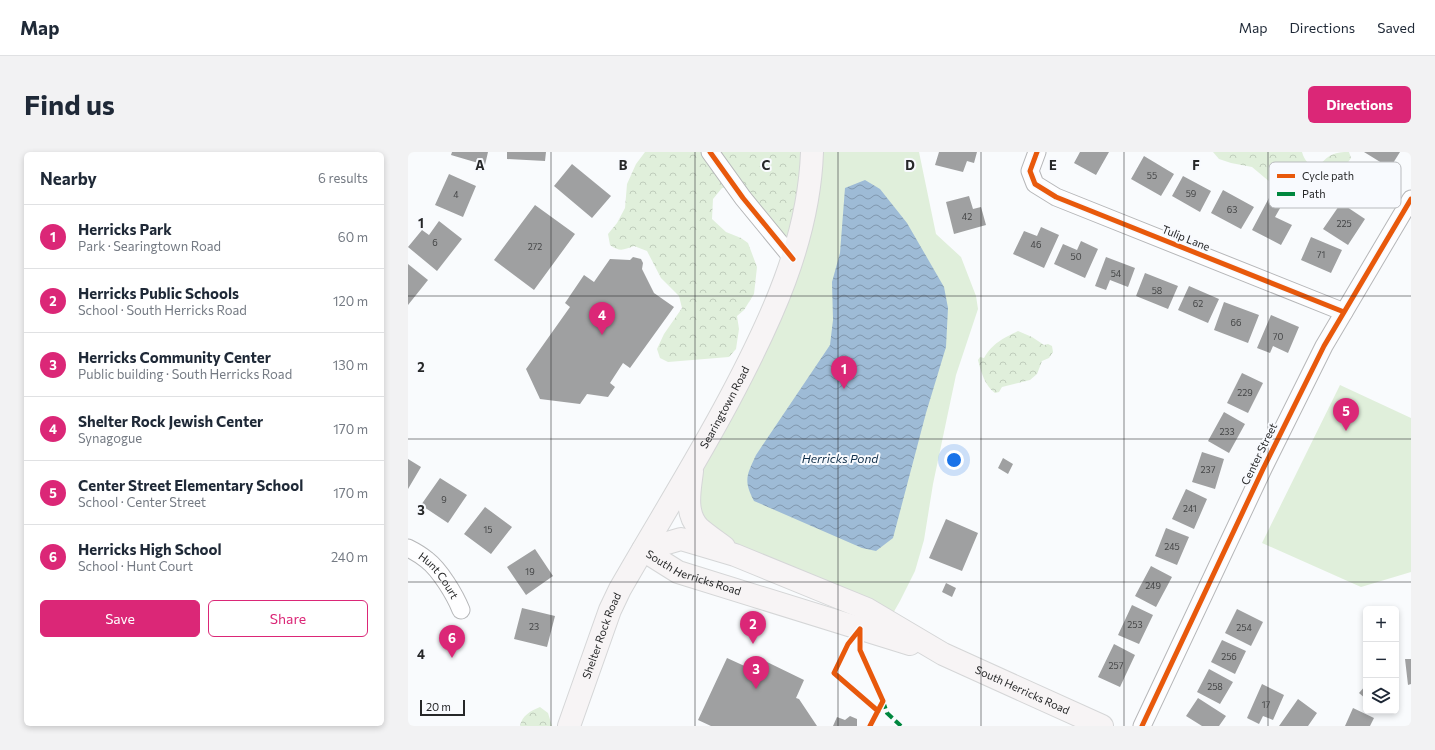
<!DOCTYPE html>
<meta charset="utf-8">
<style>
body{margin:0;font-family:Commissioner,sans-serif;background:#f2f2f3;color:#1f2937}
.controls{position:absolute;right:12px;bottom:12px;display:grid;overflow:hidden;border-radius:6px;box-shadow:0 2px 6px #0003}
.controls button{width:36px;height:36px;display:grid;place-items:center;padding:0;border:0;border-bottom:1px solid #e0e1e3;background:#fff;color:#1f2937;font:20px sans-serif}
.scale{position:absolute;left:12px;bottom:10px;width:45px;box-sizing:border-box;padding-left:4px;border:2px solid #262728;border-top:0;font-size:11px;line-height:14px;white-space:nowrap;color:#262728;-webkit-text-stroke:3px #f8fafe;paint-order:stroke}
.you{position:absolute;left:546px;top:308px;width:14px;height:14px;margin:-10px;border:3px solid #fff;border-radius:50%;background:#1a73e8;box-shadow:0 0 0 6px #1a73e833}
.badge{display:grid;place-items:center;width:26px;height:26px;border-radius:50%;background:#db2777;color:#fff;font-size:13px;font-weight:700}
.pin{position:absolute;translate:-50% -33px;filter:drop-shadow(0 1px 2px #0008)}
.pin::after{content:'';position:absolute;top:21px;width:14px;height:12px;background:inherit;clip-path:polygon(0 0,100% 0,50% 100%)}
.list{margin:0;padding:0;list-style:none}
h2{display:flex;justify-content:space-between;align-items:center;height:52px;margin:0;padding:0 16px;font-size:17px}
h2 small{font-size:13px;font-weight:400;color:#747a83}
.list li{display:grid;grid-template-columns:26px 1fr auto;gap:12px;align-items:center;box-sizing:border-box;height:64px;padding:0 16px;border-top:1px solid #e0e1e3}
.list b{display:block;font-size:15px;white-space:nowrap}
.list p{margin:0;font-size:13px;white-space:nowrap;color:#747a83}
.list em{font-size:13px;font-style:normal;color:#747a83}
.actions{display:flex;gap:8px;padding:12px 16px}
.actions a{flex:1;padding:9px 0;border:1px solid #db2777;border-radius:6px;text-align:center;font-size:14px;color:#db2777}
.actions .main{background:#db2777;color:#fff}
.icon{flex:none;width:22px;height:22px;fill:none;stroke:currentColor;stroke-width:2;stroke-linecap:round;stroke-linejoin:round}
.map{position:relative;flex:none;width:1003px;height:574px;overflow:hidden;border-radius:6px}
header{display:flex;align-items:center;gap:24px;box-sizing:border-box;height:56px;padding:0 20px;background:#fff;border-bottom:1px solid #e0e1e3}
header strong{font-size:19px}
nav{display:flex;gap:22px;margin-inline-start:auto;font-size:14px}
.intro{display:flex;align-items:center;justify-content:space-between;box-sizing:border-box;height:96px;padding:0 24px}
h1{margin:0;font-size:28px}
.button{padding:10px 18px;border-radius:6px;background:#db2777;color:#fff;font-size:14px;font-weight:700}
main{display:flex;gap:24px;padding:0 24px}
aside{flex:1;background:#fff;border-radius:6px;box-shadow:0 2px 6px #0003}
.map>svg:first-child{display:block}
.forest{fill:url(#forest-crowns)}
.green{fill:#e0efdb}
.water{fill:url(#water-waves)}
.building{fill:#9fa0a1}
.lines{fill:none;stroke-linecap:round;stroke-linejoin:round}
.minor-casing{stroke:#b6b7b9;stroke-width:19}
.major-casing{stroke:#d5d6d7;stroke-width:24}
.minor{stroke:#fefeff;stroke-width:17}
.major{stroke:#f7f4f5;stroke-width:22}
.quiet{stroke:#00873e;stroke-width:4;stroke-dasharray:8 4;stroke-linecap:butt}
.cycleway-casing{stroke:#f8fafe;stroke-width:8}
.cycleway{stroke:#e8590c;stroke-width:5}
.grid{fill:none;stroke:#262728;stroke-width:1;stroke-opacity:0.55}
.labels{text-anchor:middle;stroke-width:4;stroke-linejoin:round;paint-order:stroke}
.number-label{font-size:9px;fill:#444546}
.street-label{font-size:11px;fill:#262728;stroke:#f8fafe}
.water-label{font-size:12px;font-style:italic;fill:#0f2e49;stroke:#f8fafe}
.key{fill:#f8fafe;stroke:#b9bbbe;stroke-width:1}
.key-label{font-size:11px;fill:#262728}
.grid-label{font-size:13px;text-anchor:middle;font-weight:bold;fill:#262728;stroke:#f8fafe;stroke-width:4;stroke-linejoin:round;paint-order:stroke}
</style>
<header>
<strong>Map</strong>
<nav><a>Map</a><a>Directions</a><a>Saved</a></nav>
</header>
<div class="intro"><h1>Find us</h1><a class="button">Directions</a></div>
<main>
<aside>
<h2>Nearby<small>6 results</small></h2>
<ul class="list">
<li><span class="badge">1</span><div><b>Herricks Park</b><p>Park · Searingtown Road</p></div><em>60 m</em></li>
<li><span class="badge">2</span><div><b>Herricks Public Schools</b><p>School · South Herricks Road</p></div><em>120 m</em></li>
<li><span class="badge">3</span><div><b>Herricks Community Center</b><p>Public building · South Herricks Road</p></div><em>130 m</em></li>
<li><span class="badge">4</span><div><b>Shelter Rock Jewish Center</b><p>Synagogue</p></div><em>170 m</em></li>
<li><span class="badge">5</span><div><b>Center Street Elementary School</b><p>School · Center Street</p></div><em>170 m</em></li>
<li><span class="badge">6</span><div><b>Herricks High School</b><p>School · Hunt Court</p></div><em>240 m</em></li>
</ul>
<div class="actions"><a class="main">Save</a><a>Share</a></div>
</aside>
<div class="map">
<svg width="1003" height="574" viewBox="0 0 1003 574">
<defs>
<pattern id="forest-crowns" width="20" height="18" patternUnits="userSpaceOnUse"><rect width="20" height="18" fill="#e0efdb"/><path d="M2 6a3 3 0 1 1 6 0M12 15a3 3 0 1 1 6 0" fill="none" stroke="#c0cdbc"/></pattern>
<pattern id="water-waves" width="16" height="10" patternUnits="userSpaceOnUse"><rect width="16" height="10" fill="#9ebbd6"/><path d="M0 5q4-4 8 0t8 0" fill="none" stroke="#8198ae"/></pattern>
</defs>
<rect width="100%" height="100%" fill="#f9fbfd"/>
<path class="forest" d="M237,0H404L385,107L326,35L314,36L305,47L304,67L318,80L333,86L340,91L349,115L346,142L336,158L329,164L331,177L328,197L321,205L260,210L252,206L249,197L256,182L274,156L271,144L253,126L239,99L226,94C215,98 212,100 202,93L200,82L209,71L217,56L219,32L228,12Z
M805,0H894C897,10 901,14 912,13C921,2 927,0 941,0L943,6C938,12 936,19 931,26C924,38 915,47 904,54L889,51L880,45L844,15L823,11L811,7Z
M610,179L624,185L636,193L640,192L644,194L645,200L641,206L634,209L629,222L622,228L594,235L591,240L587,241C577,234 573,220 570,208L572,205L576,206C585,191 594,187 610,179Z
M132,555L140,561L144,574H112C114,563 123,559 132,555Z"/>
<path class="green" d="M404,0H511L528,82L553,105L568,144L570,157L548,223L525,332L516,388L507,419L492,449L480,470L290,375L282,343L360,169Z
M932,233L1003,266V420L953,435L854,391Z"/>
<path class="water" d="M457,28L472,37L499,71L536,135L540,156L538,195L518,261L485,386L468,399L454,396L346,349C335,328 339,323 348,303L422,193L425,168L424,130L432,101L437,36Z"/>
<path class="building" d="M44,0H80L77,13L43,3Z
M99,0H138L137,9L99,7Z
M531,0H569L566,11L559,9L555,20L527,13Z
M672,0H701L688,23L666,11Z
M956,0H992L982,16Z
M736,4L766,22L753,44L723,27Z
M164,12L203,44L184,66L146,34Z
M41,22L68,34L55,65L27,53Z
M775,24L803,39L792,60L764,44Z
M815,38L846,55L833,77L803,61Z
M561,44L565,57L573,55L578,73L546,82L538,50Z
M862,44L875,51L867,65L884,73L873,93L844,78Z
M933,51L957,67L940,93L915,77Z
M127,53L167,82L126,138L86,108Z
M31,69L54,87L29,119L0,95L14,78L21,83Z
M633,75L651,83L636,116L605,102L616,79L629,84Z
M903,85L934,98L923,121L893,108Z
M673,89L690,97L677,126L646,112L655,92L669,98Z
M225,105L233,107L235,111L234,117L246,141L266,155L222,216L215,211L202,231L207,235L200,245L179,242L172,252L132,247L118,217L162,155L157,151L176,123L186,130L202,107L222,108Z
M698,105L727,116L720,135L702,128L698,138L687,134Z
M0,112L20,128L0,153Z
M737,121L770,134L760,157L728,144Z
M781,134L811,147L800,171L770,158Z
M816,150L851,163L840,191L806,178Z
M863,163L891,175L880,201L865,194L862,201L849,196Z
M834,221L855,231L840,261L819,251Z
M816,260L837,272L821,301L800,289Z
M794,300L816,307L807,337L784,330Z
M595,306L605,312L600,322L590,316Z
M0,307L13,315L0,337Z
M32,326L59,343L40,371L13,353Z
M778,337L799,347L786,377L764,367Z
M77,355L104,375L83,402L56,382Z
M538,367L570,381L554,419L521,406Z
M758,376L781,385L769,413L747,404Z
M127,397L145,424L118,443L99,415Z
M743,414L764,425L748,455L727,444Z
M538,431L548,436L544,445L534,440Z
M724,453L745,463L731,492L710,483Z
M114,456L147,464L139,495L106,487Z
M829,457L855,470L843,494L817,481Z
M814,488L838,499L827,522L803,510Z
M706,492L727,503L712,535L690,525Z
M319,506L354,522L359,510L396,528L388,546L391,547L409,574H303L290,568Z
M997,507H1003V532L1000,533Z
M801,517L825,530L812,552L789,540Z
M854,532L876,543L865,568L855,564L851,572L839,566Z
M958,533V547L951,541Z
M790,546L818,564L811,574H794L778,564Z
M890,547L909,561L900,574H871Z
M945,556L966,566L962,574H937Z
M442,564L449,567V574H425L429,565L437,568Z"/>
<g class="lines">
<g class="minor-casing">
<g id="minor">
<path d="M302,0L335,46L385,107"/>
<path d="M629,0L622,19L627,32L648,45L936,160"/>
<path id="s1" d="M0,396C6,399 13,403 19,408C32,418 47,443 53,458"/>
<path d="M734,574L855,317L916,194L1003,47"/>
</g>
</g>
<g class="major-casing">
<g id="major">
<path d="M284,319C282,337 276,361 291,376C299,383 308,389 316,395"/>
<path id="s2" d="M235,398L273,387L327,403L459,457L535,502L694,574"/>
<path id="s3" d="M235,398L270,420L502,492"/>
<path id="s4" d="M161,574L202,458L212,437C248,374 287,312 321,248C362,171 401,89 404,0"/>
</g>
</g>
<use href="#minor" class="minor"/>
<use href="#major" class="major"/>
<path class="quiet" d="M475,549L479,561L493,574"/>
<g class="cycleway-casing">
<path id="cycleway" d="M302,0L335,46L385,107
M629,0L622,19L627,32L648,45L936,160
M452,477L440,492L426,521L470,559
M452,477V498L475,549L462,574
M734,574L855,317L916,194L1003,47"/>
</g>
<use href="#cycleway" class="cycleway"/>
</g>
<path class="grid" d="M143,0V574M287,0V574M430,0V574M573,0V574M716,0V574M860,0V574M0,144H1003M0,287H1003M0,430H1003"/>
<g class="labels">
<g class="number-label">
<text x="744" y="27">55</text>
<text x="783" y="45">59</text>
<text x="48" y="46">4</text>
<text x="824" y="61">63</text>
<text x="559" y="68">42</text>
<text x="936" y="75">225</text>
<text x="27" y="94">6</text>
<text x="628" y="96">46</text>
<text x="127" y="98">272</text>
<text x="913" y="106">71</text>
<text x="668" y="108">50</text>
<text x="708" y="125">54</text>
<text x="749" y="142">58</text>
<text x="790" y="155">62</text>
<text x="828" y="174">66</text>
<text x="870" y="188">70</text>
<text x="837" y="244">229</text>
<text x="819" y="283">233</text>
<text x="800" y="321">237</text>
<text x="36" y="351">9</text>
<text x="782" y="360">241</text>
<text x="80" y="381">15</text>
<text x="764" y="398">245</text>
<text x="122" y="423">19</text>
<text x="745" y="437">249</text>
<text x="727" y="476">253</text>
<text x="126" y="478">23</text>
<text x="836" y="479">254</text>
<text x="821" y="508">256</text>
<text x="708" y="517">257</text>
<text x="807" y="538">258</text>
<text x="858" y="556">17</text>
</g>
<g class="street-label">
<text transform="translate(778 86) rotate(22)" y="4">Tulip Lane</text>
<text dy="4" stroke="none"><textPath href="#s4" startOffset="356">Searingtown Road</textPath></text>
<text transform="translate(851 302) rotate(-64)" y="4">Center Street</text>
<text dy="4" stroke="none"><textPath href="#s3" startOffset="56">South Herricks Road</textPath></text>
<text dy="4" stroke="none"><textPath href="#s1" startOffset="42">Hunt Court</textPath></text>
<text dy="4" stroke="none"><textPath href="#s4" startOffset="96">Shelter Rock Road</textPath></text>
<text dy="4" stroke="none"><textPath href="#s2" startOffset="414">South Herricks Road</textPath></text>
</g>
<g class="water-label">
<text x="432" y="311">Herricks Pond</text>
</g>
</g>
<rect x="861" y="10" width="132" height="46" rx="6" class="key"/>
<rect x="869" y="22" width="18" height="4" fill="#e8590c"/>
<rect x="869" y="40" width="18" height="4" fill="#00873e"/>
<g class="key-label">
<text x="894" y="28">Cycle path</text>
<text x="894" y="46">Path</text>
</g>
<g class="grid-label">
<text x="72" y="18">A</text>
<text x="215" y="18">B</text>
<text x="358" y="18">C</text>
<text x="502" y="18">D</text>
<text x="645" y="18">E</text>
<text x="788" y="18">F</text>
<text x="13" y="76">1</text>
<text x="13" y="220">2</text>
<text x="13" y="363">3</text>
<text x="13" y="507">4</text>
</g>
</svg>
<div class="controls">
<button>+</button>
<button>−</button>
<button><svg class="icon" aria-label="layers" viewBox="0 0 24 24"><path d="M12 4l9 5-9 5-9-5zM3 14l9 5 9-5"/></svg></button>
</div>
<div class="scale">20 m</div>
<div class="you"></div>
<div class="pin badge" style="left:436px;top:237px">1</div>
<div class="pin badge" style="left:345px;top:492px">2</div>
<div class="pin badge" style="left:348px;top:537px">3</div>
<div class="pin badge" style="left:194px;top:183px">4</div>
<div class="pin badge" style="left:938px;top:279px">5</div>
<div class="pin badge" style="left:44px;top:506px">6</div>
</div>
</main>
